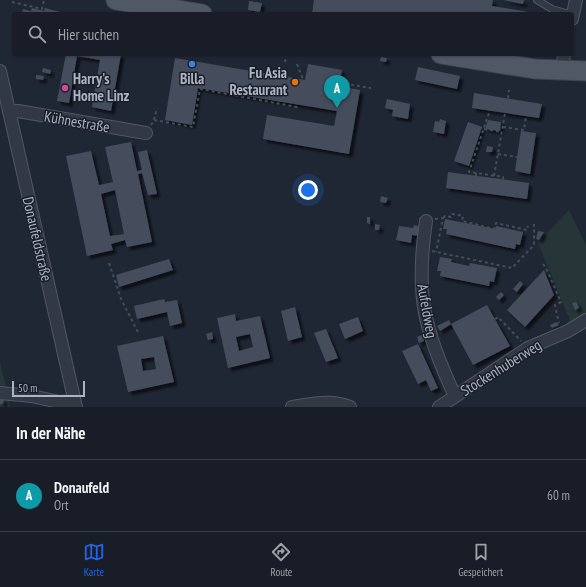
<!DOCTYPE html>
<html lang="de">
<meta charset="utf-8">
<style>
body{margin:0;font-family:"PT Sans Narrow",sans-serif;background:#252a33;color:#f1f3f6}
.scale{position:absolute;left:12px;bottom:10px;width:73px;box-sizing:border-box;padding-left:4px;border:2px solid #adb3c2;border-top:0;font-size:11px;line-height:14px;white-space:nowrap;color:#adb3c2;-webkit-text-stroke:3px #191e29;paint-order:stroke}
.you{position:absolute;left:308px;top:190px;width:14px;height:14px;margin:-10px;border:3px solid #fff;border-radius:50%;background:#1a73e8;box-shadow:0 0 0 6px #1a73e833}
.badge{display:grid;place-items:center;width:26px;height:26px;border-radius:50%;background:#2563eb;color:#fff;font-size:13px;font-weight:700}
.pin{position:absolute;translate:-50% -33px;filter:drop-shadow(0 1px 2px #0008)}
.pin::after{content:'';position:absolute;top:21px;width:14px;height:12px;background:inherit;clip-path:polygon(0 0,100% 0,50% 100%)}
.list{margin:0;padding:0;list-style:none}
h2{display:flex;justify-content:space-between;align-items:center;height:52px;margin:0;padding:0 16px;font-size:17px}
h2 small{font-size:13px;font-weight:400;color:#9fa2a7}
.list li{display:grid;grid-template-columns:26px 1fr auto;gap:12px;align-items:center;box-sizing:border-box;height:72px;padding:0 16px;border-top:1px solid #363b44}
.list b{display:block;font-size:15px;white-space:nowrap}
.list p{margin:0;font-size:13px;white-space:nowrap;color:#9fa2a7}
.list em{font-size:13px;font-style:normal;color:#9fa2a7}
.icon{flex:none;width:22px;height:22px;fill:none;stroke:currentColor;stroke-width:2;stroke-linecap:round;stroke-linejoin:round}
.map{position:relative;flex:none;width:586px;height:407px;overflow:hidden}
.search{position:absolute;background:#181d27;box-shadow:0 1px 3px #0004;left:12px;right:12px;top:12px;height:44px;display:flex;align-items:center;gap:10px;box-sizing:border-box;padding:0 14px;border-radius:4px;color:#9fa2a7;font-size:15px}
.sheet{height:124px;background:#181d27}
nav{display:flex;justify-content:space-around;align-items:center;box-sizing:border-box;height:56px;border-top:1px solid #363b44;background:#181d27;font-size:11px;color:#9fa2a7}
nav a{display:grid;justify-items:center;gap:2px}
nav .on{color:#2563eb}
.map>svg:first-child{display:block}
.green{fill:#253538}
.building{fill:#454d5d;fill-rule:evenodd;filter:url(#shadow)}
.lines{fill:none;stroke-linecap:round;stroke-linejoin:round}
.lane-casing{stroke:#515663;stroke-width:8}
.street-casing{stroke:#515663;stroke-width:14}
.primary-casing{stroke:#3d424e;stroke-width:21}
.path{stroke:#415054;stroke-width:2;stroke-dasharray:3 3;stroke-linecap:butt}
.lane{stroke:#333944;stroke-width:6}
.street{stroke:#333944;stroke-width:12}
.primary{stroke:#515865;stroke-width:19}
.shop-dot{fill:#3f7fe0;stroke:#191e29;stroke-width:1.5}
.food-dot{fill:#e8710a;stroke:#191e29;stroke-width:1.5}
.hotel-dot{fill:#d1479c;stroke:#191e29;stroke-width:1.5}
.labels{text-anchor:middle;stroke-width:3;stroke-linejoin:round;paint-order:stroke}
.poi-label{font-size:15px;font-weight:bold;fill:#adb3c2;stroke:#191e29;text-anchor:end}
.street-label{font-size:15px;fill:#adb3c2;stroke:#191e29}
</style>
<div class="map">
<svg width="586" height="407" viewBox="0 0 586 407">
<defs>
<filter id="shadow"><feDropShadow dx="3.5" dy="3.5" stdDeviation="1" flood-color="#0009"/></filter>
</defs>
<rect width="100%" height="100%" fill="#202734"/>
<path class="green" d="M569,210L586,245V313L571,323L538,243Z
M0,363L9,397L10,407H0Z"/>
<path class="building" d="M314,0H493L492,6L535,13L312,14Z
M503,0H524L523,4Z
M249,1L262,3L260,12L248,10Z
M32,8L44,11L45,8L60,12V14H22L23,9L31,11Z
M66,54H121L111,111L92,107L100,60L77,56L69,103L57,101Z
M381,57L387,58L386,62L380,61Z
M175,58L305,80L308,64L342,70L339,86L360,90L349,154L263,139L267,115L334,126L337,111L198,88L192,125L165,120Z
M418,67L460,76L457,89L415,80Z
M43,68L51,70L50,74L42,72Z
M36,75L44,76L43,80L36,79Z
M474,93L542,104L539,118L472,108Z
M387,99L410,104L408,119L392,116L393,110L385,108Z
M440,119L446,121L444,134L433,132L435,121L439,122Z
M488,120L501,122L500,131L485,129Z
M468,122L482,127L469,166L454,161Z
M521,131L536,133L530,174L515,171Z
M131,142L137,171L142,170L138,152L147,150L157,194L148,195L142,173L138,174L152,242L127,247L125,240L111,244L113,250L87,256L66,156L91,151L99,185L113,182L105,147ZM115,190L124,234L110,236L101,194Z
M487,146L493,147L492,152H486Z
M448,172L529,183L527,199L446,188Z
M381,196L388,198L386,203L380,202Z
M367,217H370V224L367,223Z
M445,219L495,229L496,226L523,232L520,245L516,244L515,249L446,234L447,229H443Z
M375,224L380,225L379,230H375Z
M414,225L422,227L420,236L412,235L411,243L396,240L399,226L413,228Z
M538,231L544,232L539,240L536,239Z
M440,257L452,259L451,262L469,266L470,263L497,268L494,282L490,281L489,286L440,276L441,271H437Z
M169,259L173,270L119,287L116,275Z
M544,270L554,295L525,327L507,310Z
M520,281L523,284L517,292L513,289Z
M501,292L504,295L499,300L496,297Z
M164,299L165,302L177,300L182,323L170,326L167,312L137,319L134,306Z
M576,302L579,308L575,310L572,303Z
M487,305L510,346L473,365L451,324Z
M295,307L302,337L288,341L281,311Z
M235,314L236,321L260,316L270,358L228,368L217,318ZM250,334L253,347L239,351L236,337Z
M358,317L363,331L345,339L339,324Z
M449,320L451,324L440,331L437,326Z
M557,322L559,325L552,328L550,325Z
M326,329L338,358L326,362L314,333Z
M212,332L213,339L208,340L206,334Z
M422,335L424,341L419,343L417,337Z
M163,336L174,382L128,392L117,346ZM154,357L156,369L143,371L141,359Z
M418,344L438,388L431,391L426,380L418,384L402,351Z
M0,398L4,399L3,404H0Z"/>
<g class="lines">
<g class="lane-casing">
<path id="lane" d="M537,0L552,9L569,14"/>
</g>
<g class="street-casing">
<path id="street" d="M572,19L576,0
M0,71L76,407
M562,71L564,54
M9,112L18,111L146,133
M426,221C415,295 424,330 455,396
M0,393L32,396L59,402L74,401
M292,407C312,404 332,399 350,407
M439,407L528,348L568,331L586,320"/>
</g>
<g class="primary-casing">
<path id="primary" d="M116,0L202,14
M441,54L535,69L586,71"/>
</g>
<path class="path" d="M12,2L42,9L44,0
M285,62L286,54
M297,64L302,77H306
M339,83L371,88
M508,98L509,90
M154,120L157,108
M151,125L154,120L193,127L200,89L297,107L298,105
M503,127L524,130L526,116
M484,129L502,132
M498,154L517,157
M476,173L469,172L490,110
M476,176V173L503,177V179
M494,176L505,113
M443,218L445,216L451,217L452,214L463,216L462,221L494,229L496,223L527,230L528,226
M435,219L443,218L436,252
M432,251L512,268L534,245V224
M109,263L121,299L139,334
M543,264L546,268L561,302L555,305L559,323
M495,319L498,317L521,341"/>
<use href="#lane" class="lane"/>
<use href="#street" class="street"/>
<use href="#primary" class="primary"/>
</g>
<circle class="shop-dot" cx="192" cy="64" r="4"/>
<circle class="food-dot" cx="295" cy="82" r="4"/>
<circle class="hotel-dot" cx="65" cy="88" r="4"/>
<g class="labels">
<g class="poi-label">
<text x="287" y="78">Fu Asia<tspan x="287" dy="17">Restaurant</tspan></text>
<text x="73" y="84" text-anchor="start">Harry's<tspan x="73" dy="17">Home Linz</tspan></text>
<text x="192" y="84" text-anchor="middle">Billa</text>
</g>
<g class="street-label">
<text transform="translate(77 122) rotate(10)" y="5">Kühnestraße</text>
<text transform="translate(37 239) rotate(77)" y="5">Donaufeldstraße</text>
<text transform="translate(427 311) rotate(80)" y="5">Aufeldweg</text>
<text transform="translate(501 368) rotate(-32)" y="5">Stockenhuberweg</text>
</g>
</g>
</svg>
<div class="scale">50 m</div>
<div class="you"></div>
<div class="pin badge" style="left:337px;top:108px;background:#0f9aa8">A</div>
<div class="search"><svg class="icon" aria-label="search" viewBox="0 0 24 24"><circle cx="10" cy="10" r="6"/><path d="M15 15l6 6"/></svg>Hier suchen</div>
</div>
<section class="sheet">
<h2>In der Nähe<small></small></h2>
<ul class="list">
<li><span class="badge" style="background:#0f9aa8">A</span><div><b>Donaufeld</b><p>Ort</p></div><em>60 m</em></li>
</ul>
</section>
<nav>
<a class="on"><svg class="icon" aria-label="map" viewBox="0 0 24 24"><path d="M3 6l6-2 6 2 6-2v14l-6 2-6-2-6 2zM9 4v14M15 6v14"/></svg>Karte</a>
<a><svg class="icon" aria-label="directions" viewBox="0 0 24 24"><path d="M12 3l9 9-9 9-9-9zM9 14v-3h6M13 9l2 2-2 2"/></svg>Route</a>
<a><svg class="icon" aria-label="saved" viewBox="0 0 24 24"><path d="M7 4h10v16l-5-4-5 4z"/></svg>Gespeichert</a>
</nav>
